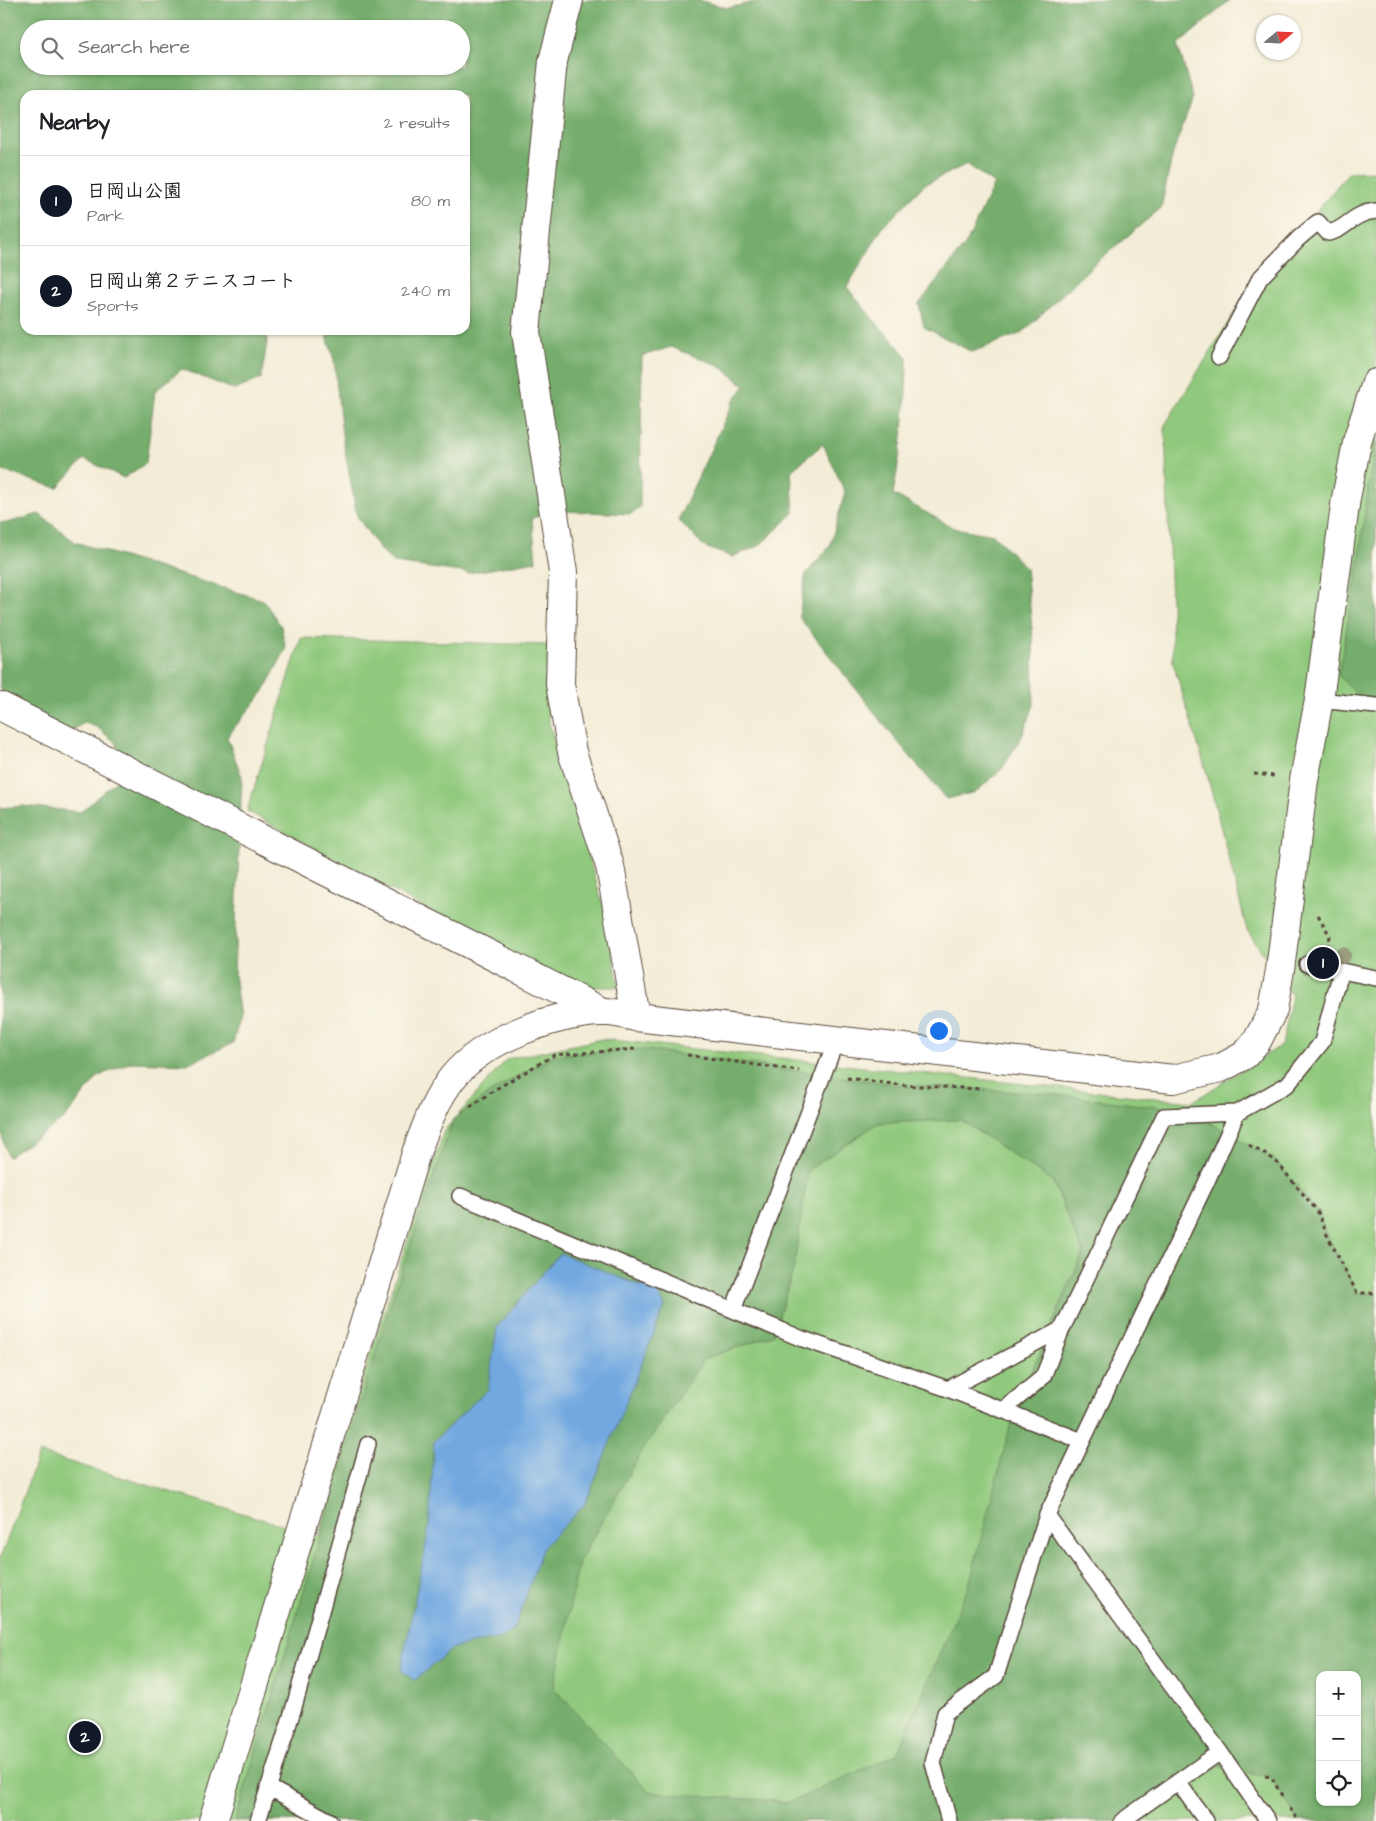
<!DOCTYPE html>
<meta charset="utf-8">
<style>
body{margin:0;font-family:"Architects Daughter","Klee One",sans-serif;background:#f2f2f2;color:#202124}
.controls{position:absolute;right:15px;bottom:15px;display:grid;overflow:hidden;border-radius:10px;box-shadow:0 1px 4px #0004}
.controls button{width:45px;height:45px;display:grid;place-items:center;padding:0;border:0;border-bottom:1px solid #e0e0e0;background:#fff;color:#202124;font:25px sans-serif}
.compass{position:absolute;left:1256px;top:15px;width:45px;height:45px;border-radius:50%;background:#fff;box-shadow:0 1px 4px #0004;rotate:71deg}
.you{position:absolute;left:938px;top:1030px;width:18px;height:18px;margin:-12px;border:4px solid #fff;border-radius:50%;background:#1a73e8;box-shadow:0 0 0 8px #1a73e833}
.badge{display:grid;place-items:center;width:32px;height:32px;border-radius:50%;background:#111827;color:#fff;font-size:16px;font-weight:700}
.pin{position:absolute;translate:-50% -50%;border:2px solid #fff;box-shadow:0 1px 5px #0006}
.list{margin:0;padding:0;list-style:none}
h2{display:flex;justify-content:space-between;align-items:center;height:65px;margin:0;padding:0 20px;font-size:21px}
h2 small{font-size:16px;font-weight:400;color:#757577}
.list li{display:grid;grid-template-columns:32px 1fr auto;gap:15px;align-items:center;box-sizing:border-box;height:90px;padding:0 20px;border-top:1px solid #e0e0e0}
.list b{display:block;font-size:19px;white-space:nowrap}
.list p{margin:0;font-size:16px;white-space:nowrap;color:#757577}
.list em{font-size:16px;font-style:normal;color:#757577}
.icon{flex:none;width:28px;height:28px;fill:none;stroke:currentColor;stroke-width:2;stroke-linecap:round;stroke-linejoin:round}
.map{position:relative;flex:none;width:1376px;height:1821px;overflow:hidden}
.search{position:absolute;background:#fff;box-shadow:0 1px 4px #0004;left:20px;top:20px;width:450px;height:55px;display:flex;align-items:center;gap:12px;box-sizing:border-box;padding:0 18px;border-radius:28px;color:#757577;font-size:19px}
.panel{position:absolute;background:#fff;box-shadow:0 1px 4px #0004;left:20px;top:90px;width:450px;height:245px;border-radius:15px}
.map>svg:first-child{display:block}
.green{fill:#90c97d;stroke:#667a4e;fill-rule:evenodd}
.forest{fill:#74ad6c;stroke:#586c45;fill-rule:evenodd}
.water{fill:#71a8e0;stroke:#56697f}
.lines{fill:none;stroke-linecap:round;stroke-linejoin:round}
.lane-casing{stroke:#57473a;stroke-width:18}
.street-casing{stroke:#57473a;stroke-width:30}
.secondary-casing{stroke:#57473a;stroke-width:30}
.path{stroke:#57473a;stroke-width:3;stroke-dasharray:4 4;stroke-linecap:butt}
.lane{stroke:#fff;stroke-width:15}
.street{stroke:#fff;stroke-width:28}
.secondary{stroke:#fff;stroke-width:28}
.tree{fill:#9c9c81}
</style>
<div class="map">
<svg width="1376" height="1821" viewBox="0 0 1376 1821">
<rect width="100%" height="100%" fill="#fbf7ec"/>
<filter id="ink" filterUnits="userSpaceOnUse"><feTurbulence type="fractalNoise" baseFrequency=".02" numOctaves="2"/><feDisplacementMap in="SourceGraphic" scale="10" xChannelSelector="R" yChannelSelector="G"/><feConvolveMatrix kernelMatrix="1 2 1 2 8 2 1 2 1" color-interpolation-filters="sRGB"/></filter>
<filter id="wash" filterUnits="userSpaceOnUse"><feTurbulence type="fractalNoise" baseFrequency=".0096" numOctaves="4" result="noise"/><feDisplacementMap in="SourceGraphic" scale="20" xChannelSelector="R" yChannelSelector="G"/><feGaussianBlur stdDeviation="1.12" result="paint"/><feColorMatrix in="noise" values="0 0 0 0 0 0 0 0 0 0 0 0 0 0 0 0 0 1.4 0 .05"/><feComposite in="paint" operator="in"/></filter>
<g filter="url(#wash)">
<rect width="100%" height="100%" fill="#f3edd7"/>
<path class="green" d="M1376,171V1821H0V1559L39,1453L319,1536L370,1355L444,1131L507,1059L602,1039L1192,1102L1282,1045L1292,996L1247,930L1207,774L1173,663L1165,425L1241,302L1349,172ZM1320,1675H1357V1802H1320Z
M301,638L548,645L546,684L549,723L607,919L619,987H568L247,811Z"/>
<path class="forest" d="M0,0H698L728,8L764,0H1230L1178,45L1193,98L1173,153L1161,208L1092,266L1022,333L972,352L924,327L919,304L967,242L994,184L967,164L924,185L883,227L847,287L873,319L907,356C907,405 902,446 893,494L954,528L994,535L1026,568L1033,638L1034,705L1022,736L1002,769L976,792L946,799L897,741L799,617L806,574L830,546L845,492L823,444L791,471L794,513L759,546L732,557L705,547L678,520L735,398L745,386L720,366L671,347L642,356L640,507L631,514L562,511L532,518L536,561L468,573L394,563L380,550L357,516L342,435L334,360L325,330H465V95H25V330H266L267,343L261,379L235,390L182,369L155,391L146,463L124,478L84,459L57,488L0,470ZM29,29H461V66H29Z
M1376,438V699L1357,695L1338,675L1359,563L1366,501Z
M39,514L75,542L263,600L281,626L286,649L264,691L227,737L242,777L234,974L240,1017L233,1043L187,1064L131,1062L99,1076L64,1119L8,1157L0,1129V808L23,806L81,812L119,778L116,743L97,727L84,723L61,738L20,710L0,688V522L6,523Z
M640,1049L900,1085L1043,1093L1190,1111L1275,1160L1318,1212L1326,1233L1357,1293H1376V1821H1298L1271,1777L1218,1766L1138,1821H235L388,1311L453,1119L496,1089L554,1055ZM961,1120L1053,1182L1083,1253L1013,1415L969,1585L897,1754L790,1802L649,1792L554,1688L579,1562L642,1451L704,1359L773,1335L794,1267L808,1170L878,1123ZM1320,1675H1357V1802H1320Z"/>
<path class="water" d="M560,1253L658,1293L665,1306L585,1504L543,1547L514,1630L501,1638L453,1648L415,1680L412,1679L401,1670L429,1528L434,1441L488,1389L497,1327Z"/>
</g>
<g filter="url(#ink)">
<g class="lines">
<g class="lane-casing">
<path id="lane" d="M1219,357L1260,278L1299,238L1318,222L1328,233C1347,230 1351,213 1376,211
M1319,700L1376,706
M1307,964L1376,978
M460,1196L800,1338L948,1389L1082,1441
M733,1310L836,1041
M948,1389L1062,1329
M1003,1410L1043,1377L1062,1329L1164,1116L1237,1113
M1047,1515L1220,1752L1268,1821
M1178,1782L1206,1821
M268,1787L330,1821
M258,1821L294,1707L368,1444
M949,1821L933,1763L945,1713L996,1676L1047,1515L1207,1181L1237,1113L1288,1084L1322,1042L1341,972
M1122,1821L1220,1752"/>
</g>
<g class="street-casing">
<path id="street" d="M569,0L553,61L526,332L563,572L560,684L572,752L610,866L636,1017
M0,706L603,1012"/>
</g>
<g class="secondary-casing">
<path id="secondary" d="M213,1821L416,1153C426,1126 435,1100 453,1077C484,1039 554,1014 601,1012C612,1011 625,1015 636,1017L1173,1079L1221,1068L1245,1055L1257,1041L1273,1010L1280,970L1304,780L1319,700L1346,498L1358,438L1376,383"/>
</g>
<path class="path" d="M1254,774L1275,776
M1318,915L1330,936L1328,945
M687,1055L799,1071
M847,1078L900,1085L983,1089
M470,1107L496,1089L554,1055L636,1049
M1249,1145L1275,1160L1318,1212L1326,1233L1357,1293H1376
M1265,1776L1271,1777L1284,1799
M1290,1808L1298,1821"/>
<use href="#lane" class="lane"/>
<use href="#street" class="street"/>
<use href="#secondary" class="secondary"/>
</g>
<circle class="tree" cx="1343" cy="955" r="8"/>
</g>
</svg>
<div class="controls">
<button>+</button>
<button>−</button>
<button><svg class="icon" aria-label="locate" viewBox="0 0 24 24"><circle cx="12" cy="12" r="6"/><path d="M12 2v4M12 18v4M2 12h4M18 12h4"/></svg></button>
</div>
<svg class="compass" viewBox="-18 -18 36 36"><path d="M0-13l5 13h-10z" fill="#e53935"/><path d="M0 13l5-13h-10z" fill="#757577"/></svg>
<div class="you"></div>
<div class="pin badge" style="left:1323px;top:963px">1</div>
<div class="pin badge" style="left:85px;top:1737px">2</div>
<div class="search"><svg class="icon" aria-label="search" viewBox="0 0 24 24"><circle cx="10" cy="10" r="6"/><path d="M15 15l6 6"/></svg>Search here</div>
<section class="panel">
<h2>Nearby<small>2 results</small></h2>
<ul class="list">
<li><span class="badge">1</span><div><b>日岡山公園</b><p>Park</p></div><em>80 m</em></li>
<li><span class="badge">2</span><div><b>日岡山第２テニスコート</b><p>Sports</p></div><em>240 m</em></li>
</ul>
</section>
</div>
